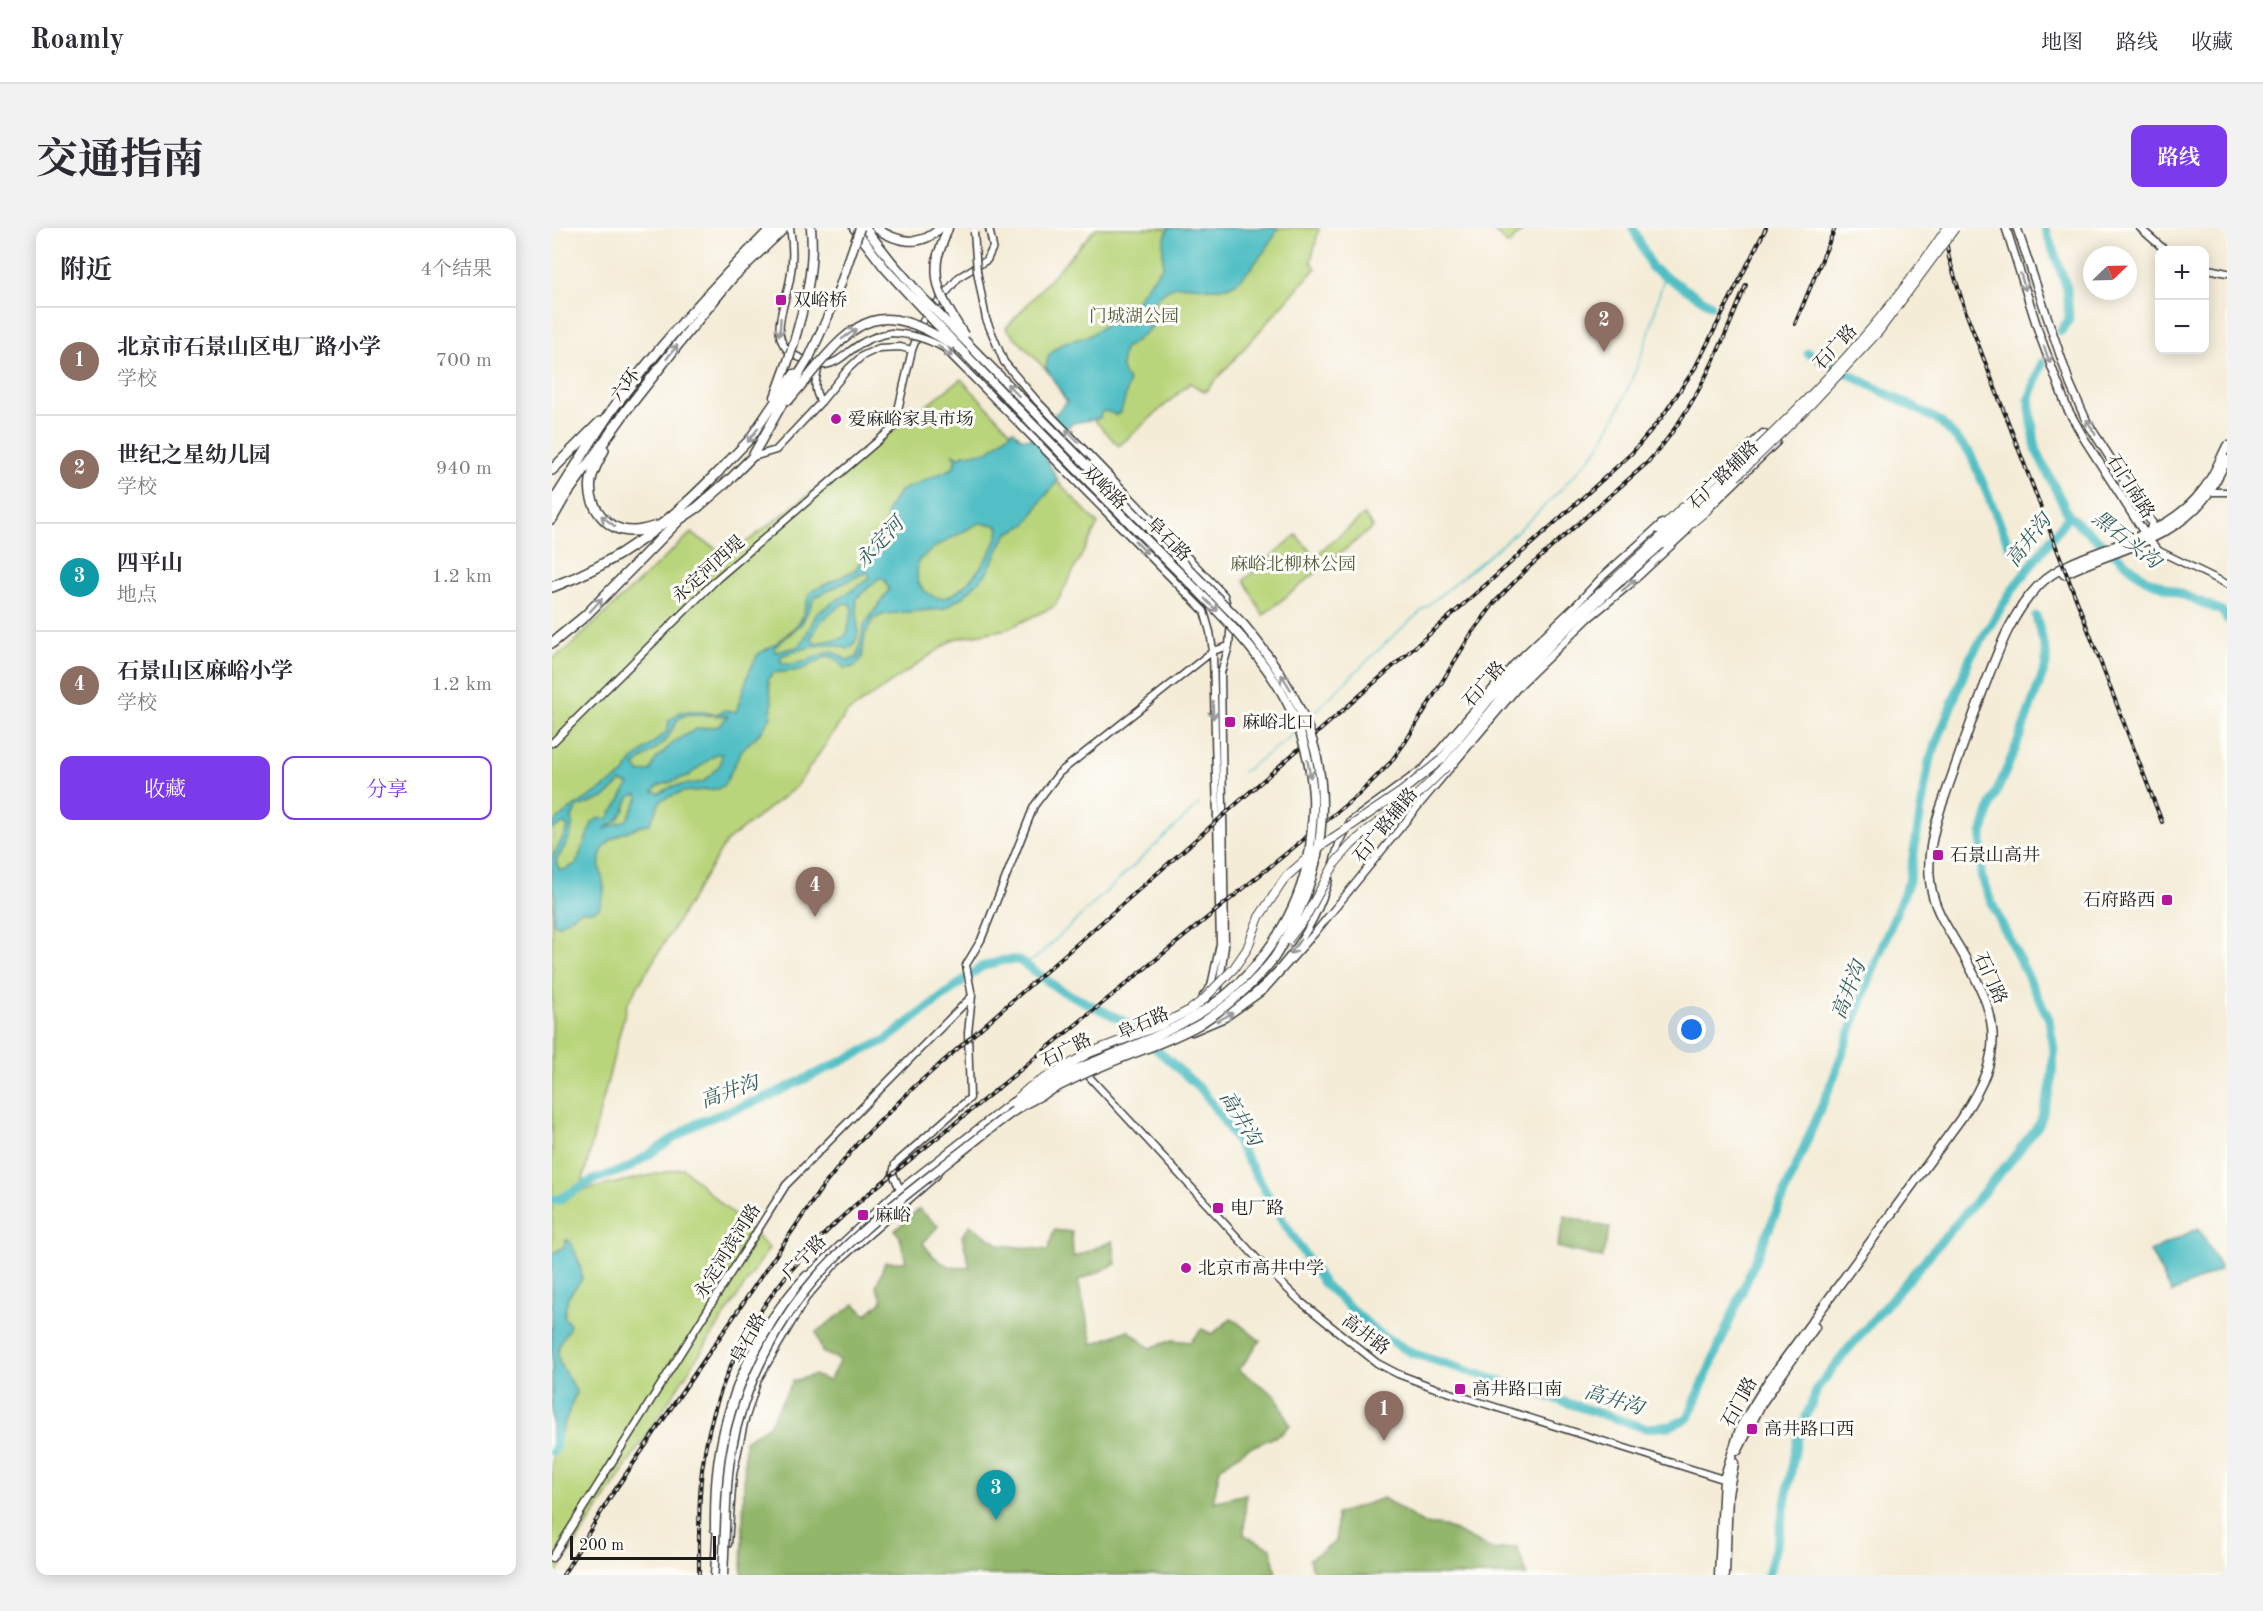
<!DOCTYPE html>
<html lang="zh">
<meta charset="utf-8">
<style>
body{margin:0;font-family:"Old Standard TT","Noto Serif SC",serif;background:#f2f2f3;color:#2b2b33}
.controls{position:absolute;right:18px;top:18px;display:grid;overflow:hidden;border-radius:12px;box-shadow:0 3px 15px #0003}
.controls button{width:54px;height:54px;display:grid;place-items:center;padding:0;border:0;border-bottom:2px solid #e1e1e2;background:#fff;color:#2b2b33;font:30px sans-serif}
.compass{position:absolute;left:1531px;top:18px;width:54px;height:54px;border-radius:50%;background:#fff;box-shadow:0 3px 15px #0003;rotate:67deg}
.scale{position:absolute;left:18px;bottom:15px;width:146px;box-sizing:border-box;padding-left:6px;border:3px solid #1c1c1c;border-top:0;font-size:16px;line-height:21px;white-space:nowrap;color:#1c1c1c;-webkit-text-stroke:4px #fdfcf7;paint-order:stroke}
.you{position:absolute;left:1140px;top:802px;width:21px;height:21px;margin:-15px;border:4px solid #fff;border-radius:50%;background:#1a73e8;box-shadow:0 0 0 9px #1a73e833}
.badge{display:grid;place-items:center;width:39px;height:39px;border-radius:50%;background:#7c3aed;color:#fff;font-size:20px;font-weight:700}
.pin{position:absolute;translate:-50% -50px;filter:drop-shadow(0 2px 3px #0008)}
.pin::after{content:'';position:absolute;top:32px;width:21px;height:18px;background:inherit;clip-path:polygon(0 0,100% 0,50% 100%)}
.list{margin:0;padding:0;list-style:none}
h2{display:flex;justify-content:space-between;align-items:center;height:78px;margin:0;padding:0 24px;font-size:26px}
h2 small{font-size:20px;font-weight:400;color:#7c7c81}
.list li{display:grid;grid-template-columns:39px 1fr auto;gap:18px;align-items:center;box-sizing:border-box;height:108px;padding:0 24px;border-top:2px solid #e1e1e2}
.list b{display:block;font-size:22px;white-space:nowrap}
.list p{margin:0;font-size:20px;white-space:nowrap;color:#7c7c81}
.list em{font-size:20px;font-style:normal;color:#7c7c81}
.actions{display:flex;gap:12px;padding:18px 24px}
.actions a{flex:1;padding:14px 0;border:2px solid #7c3aed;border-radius:12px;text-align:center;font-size:21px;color:#7c3aed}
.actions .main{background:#7c3aed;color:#fff}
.map{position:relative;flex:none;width:1675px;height:1347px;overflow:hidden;border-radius:12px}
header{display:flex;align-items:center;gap:36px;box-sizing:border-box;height:84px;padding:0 30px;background:#fff;border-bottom:2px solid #e1e1e2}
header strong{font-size:28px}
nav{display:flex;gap:33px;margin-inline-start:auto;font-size:21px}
.intro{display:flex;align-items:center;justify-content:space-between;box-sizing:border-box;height:144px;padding:0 36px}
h1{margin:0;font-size:42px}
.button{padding:15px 27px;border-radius:12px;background:#7c3aed;color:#fff;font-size:21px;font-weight:700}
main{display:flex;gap:36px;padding:0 36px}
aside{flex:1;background:#fff;border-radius:12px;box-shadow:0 3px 15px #0003}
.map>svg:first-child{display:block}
.green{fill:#b9d57b;stroke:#6a784c;stroke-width:1.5}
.forest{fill:#92b66b;stroke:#576944;stroke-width:1.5}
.water{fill:#51bfc5;stroke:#366e70;stroke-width:1.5;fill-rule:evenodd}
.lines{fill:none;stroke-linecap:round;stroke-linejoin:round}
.stream{stroke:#51bfc5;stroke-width:1.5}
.river{stroke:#51bfc5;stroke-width:9}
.tertiary-casing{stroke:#3c3b38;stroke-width:9}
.secondary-casing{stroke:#3c3b38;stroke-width:10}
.primary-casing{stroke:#3c3b38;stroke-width:10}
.trunk-casing{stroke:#3c3b38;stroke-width:11}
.motorway-casing{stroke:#3c3b38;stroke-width:12}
.tertiary{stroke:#fff;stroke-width:6}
.secondary{stroke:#fff;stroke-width:7}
.primary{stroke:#fff;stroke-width:8}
.trunk{stroke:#fff;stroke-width:8}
.motorway{stroke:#fff;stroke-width:9}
.rail-casing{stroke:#1c1c1c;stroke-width:4}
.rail{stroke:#fdfcf7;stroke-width:1.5;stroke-dasharray:4.5;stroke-linecap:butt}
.tertiary-bridge-casing{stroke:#3c3b38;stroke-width:9;stroke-linecap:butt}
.primary-bridge-casing{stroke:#3c3b38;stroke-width:10;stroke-linecap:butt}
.trunk-bridge-casing{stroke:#3c3b38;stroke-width:11;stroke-linecap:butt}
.tertiary-bridge{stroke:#fff;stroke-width:6}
.primary-bridge{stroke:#fff;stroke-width:8}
.trunk-bridge{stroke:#fff;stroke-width:8}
.oneway{stroke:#999}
.poi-dot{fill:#b5179e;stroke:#fdfcf7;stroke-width:2}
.labels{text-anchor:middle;stroke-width:6;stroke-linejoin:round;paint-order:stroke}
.poi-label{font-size:18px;fill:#1c1c1c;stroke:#fdfcf7;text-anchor:start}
.park-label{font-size:18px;fill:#535d3d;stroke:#fdfcf7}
.street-label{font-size:18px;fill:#1c1c1c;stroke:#fdfcf7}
.water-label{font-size:20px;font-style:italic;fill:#315d60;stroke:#fdfcf7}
</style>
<header>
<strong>Roamly</strong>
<nav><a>地图</a><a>路线</a><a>收藏</a></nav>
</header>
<div class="intro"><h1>交通指南</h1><a class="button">路线</a></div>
<main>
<aside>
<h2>附近<small>4个结果</small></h2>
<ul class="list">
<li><span class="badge" style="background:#8d6e63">1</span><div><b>北京市石景山区电厂路小学</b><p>学校</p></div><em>700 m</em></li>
<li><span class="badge" style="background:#8d6e63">2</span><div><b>世纪之星幼儿园</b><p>学校</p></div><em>940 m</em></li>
<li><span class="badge" style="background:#0f9aa8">3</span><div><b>四平山</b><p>地点</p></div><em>1.2 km</em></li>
<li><span class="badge" style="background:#8d6e63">4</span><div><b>石景山区麻峪小学</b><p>学校</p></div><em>1.2 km</em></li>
</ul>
<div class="actions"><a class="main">收藏</a><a>分享</a></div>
</aside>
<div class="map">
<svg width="1675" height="1347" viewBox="0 0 1675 1347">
<rect width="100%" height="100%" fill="#fdfcf7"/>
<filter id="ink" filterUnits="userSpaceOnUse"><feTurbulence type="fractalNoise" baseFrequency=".0167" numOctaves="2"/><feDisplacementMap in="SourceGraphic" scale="12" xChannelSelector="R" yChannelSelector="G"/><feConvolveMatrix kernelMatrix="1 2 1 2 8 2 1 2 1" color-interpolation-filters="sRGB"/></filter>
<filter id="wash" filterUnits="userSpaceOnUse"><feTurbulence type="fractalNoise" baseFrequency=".008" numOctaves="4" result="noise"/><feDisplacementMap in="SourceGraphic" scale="24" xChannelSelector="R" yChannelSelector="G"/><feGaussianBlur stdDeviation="1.35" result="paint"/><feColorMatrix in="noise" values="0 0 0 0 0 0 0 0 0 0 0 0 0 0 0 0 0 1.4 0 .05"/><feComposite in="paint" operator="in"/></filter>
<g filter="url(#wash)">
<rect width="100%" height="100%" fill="#f4ecd7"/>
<path class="green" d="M544,0H767L759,34L764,40L653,164L638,155L567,218L454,100Z
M939,0H973L956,17Z
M409,151L546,296L503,378L455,401L402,411L295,485L244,559L174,614L75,776L28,963L131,940L217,1020L3,1347H0V431L15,421L139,305L176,328Z
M812,287L821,299L711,387L692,352L744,307L763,328Z"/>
<path class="forest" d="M367,981L386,998L371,1015C382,1032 396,1043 418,1039L410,1008L418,997L448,1017L496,1022L502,1002L520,1004L521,1029L561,1013L564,1036L526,1053L541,1116L576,1102L598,1120L621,1112L638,1114L650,1101L660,1106L680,1090L708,1113L687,1142L724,1168L738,1197L729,1206L695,1221L668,1240L661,1274L694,1266L692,1307L719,1320L724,1347H190L193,1213L217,1197L241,1153L262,1147L277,1153L288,1132L270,1124L264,1104L303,1076L314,1087L331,1072L324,1059L333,1034H354L348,1009L343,1002Z
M1013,988L1058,1000L1050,1030L1005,1019Z
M831,1270L872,1296L893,1298L941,1322L965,1319L975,1347H762L757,1331L784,1314L785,1286Z"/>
<path class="water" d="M616,0H726C721,14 692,52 680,57C650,69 627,42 603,73C596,82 597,89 600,99L577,118L573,119C568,130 568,144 577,153C574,162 573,180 566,187L552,183L549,185L548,190L521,195L490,221C494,233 501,242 506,253L490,272L475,296L455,306L434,346L412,368L391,381L333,386L321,391L313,407L310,430L303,439L292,440L281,429L275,428L249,442L221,445L216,451L220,475L219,488L210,503L190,522L173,556L166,561L130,564L109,572L98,595C76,603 43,610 48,640C52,661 55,658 47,680L40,683H29L7,697L3,696L1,693L3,669L0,656V630L16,600L14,597L11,596L0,601V596L17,582L71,547L81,532L115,503L117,493L128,484L141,483L164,486L173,482L184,484L197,444L206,426L222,417L239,403L249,392L257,367L260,363L303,342L319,314L332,308L336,281L348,263L403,239L402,235L404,232L401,226L408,229L411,226L436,224L461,202L469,210L479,211L515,174L494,140L496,128L510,115L537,108L584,75L588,67L611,38V17ZM427,295L444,297L447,300C445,322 416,361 395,369C386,372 380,368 373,363C363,355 365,345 366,333L383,319ZM314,344L317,346V351L265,385L251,413L245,419L223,424L222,420L250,395L263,369ZM327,350L332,351L337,362L312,397L305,430L295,432L280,423C265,426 243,442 229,434V428C250,421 275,411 295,421C314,412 302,386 305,370ZM292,375L298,376L300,382L295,406L288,411L262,415L259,410L269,393ZM137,486L176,488L167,498L144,501L123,513L104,531L98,543L88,545L83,538C93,527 108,521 116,509C123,499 123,489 137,486ZM164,526H170L168,537L151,554L121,558L108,565L101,564L106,558L136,548ZM69,554L77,556L63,581L60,583L57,590L45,591L40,595L24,636L12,642L7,641L4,633C12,620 23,605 20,589L26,579L52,570ZM85,566L87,569L75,592L52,601L65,592L72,583L77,569Z
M1647,1000L1669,1041L1620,1065L1598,1023Z
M14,1012H16C23,1020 30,1040 30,1051L16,1069L12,1089L18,1097C16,1105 9,1110 7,1119C2,1137 19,1149 24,1164L9,1205L0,1222V1025L11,1020Z"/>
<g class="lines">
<path class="stream" d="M755,492C796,451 837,410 881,373C931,332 981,294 1024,245C1031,236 1041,228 1047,218C1068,184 1084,143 1097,105C1103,86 1106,67 1113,48
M691,544L732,514L743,504
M473,736L484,730L647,576"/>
<path class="river" d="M1081,0L1100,40L1159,77
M1493,0L1515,60L1517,91L1509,103
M1256,125L1388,193L1418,225L1459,322
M1517,288L1593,351L1670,383L1675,391
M0,971L6,972L41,952L76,940L145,895L215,869L334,812L429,739L452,732H467L508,762L574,794L650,862L677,900L729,990L771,1055L826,1105L860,1125L1093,1200L1119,1198L1136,1190L1280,854L1320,744L1357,653L1377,534L1418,430L1460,362L1517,288L1484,222L1477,172L1490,135
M0,1223L3,1221L5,1202
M1216,1347L1227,1307L1245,1212L1266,1159L1297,1120L1461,930L1488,895L1499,858L1502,823L1497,791L1440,676L1429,647L1430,606L1439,577L1462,524L1494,437V424L1484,388"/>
</g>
</g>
<g filter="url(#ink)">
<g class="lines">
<g class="tertiary-casing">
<path id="tertiary" d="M238,0C241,16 241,35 238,51C233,80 211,117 251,131C258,134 265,138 273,137C287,135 296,123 308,116C318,110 327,107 339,105
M1588,0L1613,22
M1652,40L1675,45
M267,138C263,152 261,162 269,174
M201,229L224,222L269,174L296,141L310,128L327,120L348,119L360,122
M1655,264H1675
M575,266L672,367L679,392L677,418L669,445L673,718L666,765L660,777L645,795
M1128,282L1211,205L1225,214L1152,285
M560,290L652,383L658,404L661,423L668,716L659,758L651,768
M1597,312L1607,323L1675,356
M0,515L166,350L342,199L360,122L371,93L407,49L435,32L441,19L437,0
M781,635L787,616L799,593L872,540L962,436L1023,378L1050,349L1110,295
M663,783L669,788L674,786C722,756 761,707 777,651
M640,804L673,790L712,762L762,706L867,577L967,458L1037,390L1075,359L1135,303
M531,842L710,1036L749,1074L825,1135L846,1146L883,1160L1174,1252
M348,961L341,946L343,936L418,870L416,805L420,768L414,737L429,712L482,578L507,545L661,423L677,418
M162,1301C162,1283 162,1264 164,1246C171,1173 203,1100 254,1047
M176,1316L181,1246L192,1195L206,1151L254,1070L283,1036L385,947
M0,1330L234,957L420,768"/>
</g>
<g class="secondary-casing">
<path id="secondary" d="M1454,0L1488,108L1515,180L1533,212L1595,309
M1465,0L1518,156L1535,194L1600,295L1598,305"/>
</g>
<g class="primary-casing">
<path id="primary" d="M1108,302L1130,280
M1114,317L1155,282
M889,532L936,473L975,431L1180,244
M894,539L956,462L1005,410L1184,249"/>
</g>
<g class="trunk-casing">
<path id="trunk" d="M302,0L332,39
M313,0L339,33
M324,0C344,14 369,20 388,0
M386,27L396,0
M240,121C252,79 263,44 259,0
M257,130L282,75
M223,169L235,136
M237,172L257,148
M167,243L197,212L242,146
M528,248L549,276
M177,252L200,229L249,143
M1512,346C1561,321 1623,314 1657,264C1663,254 1669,242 1675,232
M1186,1222L1209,1176L1263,1099
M163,1347L169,1244L178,1193L193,1147L218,1100L258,1047L340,969L460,875
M1167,1347L1172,1251L1189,1198L1216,1154L1410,889C1455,822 1447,789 1408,721C1398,704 1386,687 1381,668C1373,639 1379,610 1388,582C1402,542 1416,502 1431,462C1446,424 1458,387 1487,357C1504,340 1528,331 1550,323C1587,309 1627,295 1651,262C1661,250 1668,232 1675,218
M1173,1347L1176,1266L1182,1235"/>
</g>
<g class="motorway-casing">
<path id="motorway" d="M52,222C47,232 41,241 39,252C35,278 55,304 82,303C89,303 98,300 105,298
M0,242L48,194
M0,276C21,244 40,210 62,179C109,115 164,56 220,0
M0,291L12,270L76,180L135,105L180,50L232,0
M0,359C68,334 117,295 167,243
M0,415L33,388L128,291L146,279L177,252"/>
</g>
<use href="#tertiary" class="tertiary"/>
<use href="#secondary" class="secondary"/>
<use href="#primary" class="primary"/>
<use href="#trunk" class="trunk"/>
<use href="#motorway" class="motorway"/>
<g class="rail-casing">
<path id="rail" d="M1392,0L1397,30L1413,82L1610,594
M1243,96L1283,0
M11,1347L59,1268L269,961L305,916L362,859L946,346L1080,225L1110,189L1143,140L1214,0
M147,1347C147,1312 146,1276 150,1242C165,1124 228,1040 316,966L806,567L838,535L854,513L918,408L943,374L976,340L1095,235C1141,186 1169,119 1194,57"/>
</g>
<use href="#rail" class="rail"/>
<g class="tertiary-bridge-casing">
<path id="tertiary-bridge" d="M422,4L425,43L434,91L452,134L485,173L575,266
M339,105C359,106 374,110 392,120L560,290"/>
</g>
<g class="primary-bridge-casing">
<path id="primary-bridge" d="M1180,244C1260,170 1335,91 1395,0
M1184,249L1258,177L1327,103L1403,0
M736,712L753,690L783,635L799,617L816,602L864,568L894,539
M467,869L478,859L537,825L609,797L638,782L651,772L682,740L695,721L707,689L734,649L769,618L849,564L889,532"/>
</g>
<g class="trunk-bridge-casing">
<path id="trunk-bridge" d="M386,27C379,59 396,81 412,107
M332,39C402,117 476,191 549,266C581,298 612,330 644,361C705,423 755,477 761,568C762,582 760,596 759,609C755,665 725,719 685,757C644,796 589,814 537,836C510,847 485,860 460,875
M282,75L308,0
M235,136L240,121
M249,143L257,130
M257,148C306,88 329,72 399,116
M171,1347C173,1314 173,1280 176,1247C182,1182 212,1115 252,1064C293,1012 349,971 401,930C424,913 447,892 471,877C497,863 523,849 550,838C582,824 617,814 648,796C676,778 702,756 722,730C728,721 733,711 738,702C770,642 781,568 757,503C742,462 719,430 692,397L371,70L339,33"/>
</g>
<use href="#tertiary-bridge" class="tertiary-bridge"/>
<use href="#primary-bridge" class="primary-bridge"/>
<use href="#trunk-bridge" class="trunk-bridge"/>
</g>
<defs><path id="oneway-shaft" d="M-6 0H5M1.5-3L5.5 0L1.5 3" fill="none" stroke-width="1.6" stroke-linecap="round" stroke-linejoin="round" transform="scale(1.5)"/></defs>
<g class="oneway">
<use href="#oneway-shaft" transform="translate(1471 54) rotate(73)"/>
<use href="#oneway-shaft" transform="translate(228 99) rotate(94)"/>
<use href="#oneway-shaft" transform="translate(297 106) rotate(-35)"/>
<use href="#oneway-shaft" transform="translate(393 123) rotate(38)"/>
<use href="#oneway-shaft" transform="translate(120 124) rotate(-52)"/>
<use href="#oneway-shaft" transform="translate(1495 127) rotate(71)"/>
<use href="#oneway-shaft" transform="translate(461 162) rotate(-134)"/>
<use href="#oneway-shaft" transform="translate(1539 199) rotate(-120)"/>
<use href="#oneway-shaft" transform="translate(201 207) rotate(127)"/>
<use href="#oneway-shaft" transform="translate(520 208) rotate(-134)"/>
<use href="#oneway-shaft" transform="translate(56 293) rotate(-142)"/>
<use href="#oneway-shaft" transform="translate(589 319) rotate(45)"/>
<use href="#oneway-shaft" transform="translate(1077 357) rotate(-40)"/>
<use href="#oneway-shaft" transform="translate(44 377) rotate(-47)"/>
<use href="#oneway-shaft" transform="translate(659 377) rotate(45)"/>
<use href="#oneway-shaft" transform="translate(734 454) rotate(-122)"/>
<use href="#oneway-shaft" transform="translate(661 482) rotate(88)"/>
<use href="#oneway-shaft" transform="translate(757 541) rotate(80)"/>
<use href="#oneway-shaft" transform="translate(743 719) rotate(125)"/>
<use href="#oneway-shaft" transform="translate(673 789) rotate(-28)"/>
</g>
</g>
<g class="poi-dot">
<rect x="223" y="66" width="12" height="12" rx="3"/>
<circle cx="284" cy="191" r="6"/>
<rect x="672" y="488" width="12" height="12" rx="3"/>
<rect x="1380" y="621" width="12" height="12" rx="3"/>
<rect x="1609" y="666" width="12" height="12" rx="3"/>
<rect x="660" y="974" width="12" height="12" rx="3"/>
<rect x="305" y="981" width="12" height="12" rx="3"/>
<circle cx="634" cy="1040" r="6"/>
<rect x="902" y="1155" width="12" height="12" rx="3"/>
<rect x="1194" y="1195" width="12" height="12" rx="3"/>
</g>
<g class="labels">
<g class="poi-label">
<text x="241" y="78">双峪桥</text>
<text x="296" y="197">爱麻峪家具市场</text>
<text x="690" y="500">麻峪北口</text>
<text x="1398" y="633">石景山高井</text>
<text x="1603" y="678" text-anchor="end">石府路西</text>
<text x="678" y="986">电厂路</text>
<text x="323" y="993">麻峪</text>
<text x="646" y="1046">北京市高井中学</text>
<text x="920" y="1167">高井路口南</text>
<text x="1212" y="1207">高井路口西</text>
</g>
<g class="park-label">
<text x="582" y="94">门城湖公园</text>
<text x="741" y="342">麻峪北柳林公园</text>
</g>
<g class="street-label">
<text transform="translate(1283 119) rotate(-47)" y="6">石广路</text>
<text transform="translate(73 157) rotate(-53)" y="6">六环</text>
<text transform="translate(1171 247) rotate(-44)" y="6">石广路辅路</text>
<text transform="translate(1579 258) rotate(58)" y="6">石门南路</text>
<text transform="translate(553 259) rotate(45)" y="6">双峪路</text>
<text transform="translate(617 311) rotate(45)" y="6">阜石路</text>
<text transform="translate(156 341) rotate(-42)" y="6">永定河西堤</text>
<text transform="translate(932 456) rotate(-49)" y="6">石广路</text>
<text transform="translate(833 597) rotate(-51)" y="6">石广路辅路</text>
<text transform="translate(1439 750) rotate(66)" y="6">石门路</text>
<text transform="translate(591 795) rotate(-24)" y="6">阜石路</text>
<text transform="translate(514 822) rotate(-27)" y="6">石广路</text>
<text transform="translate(175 1023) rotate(-58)" y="6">永定河滨河路</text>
<text transform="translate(252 1029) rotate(-46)" y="6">广宁路</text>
<text transform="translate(814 1106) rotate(37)" y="6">高井路</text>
<text transform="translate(196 1110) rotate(-61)" y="6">阜石路</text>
<text transform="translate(1187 1174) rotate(-61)" y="6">石门路</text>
</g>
<g class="water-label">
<text transform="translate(1575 311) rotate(38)" y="7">黑石头沟</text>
<text transform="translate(1476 312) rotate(-53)" y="7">高井沟</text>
<text transform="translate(327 314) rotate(-47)" y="7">永定河</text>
<text transform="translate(1296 762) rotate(-69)" y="7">高井沟</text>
<text transform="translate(177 863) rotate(-20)" y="7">高井沟</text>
<text transform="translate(689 890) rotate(58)" y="7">高井沟</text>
<text transform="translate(1062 1171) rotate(17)" y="7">高井沟</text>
</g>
</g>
</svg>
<div class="controls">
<button>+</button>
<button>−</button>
</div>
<svg class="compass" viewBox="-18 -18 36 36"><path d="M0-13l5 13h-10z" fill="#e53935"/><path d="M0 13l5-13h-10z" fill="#7c7c81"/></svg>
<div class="scale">200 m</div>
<div class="you"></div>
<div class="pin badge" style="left:832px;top:1213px;background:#8d6e63">1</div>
<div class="pin badge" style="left:1052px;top:124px;background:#8d6e63">2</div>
<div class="pin badge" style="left:444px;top:1292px;background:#0f9aa8">3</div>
<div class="pin badge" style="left:263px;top:689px;background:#8d6e63">4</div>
</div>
</main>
